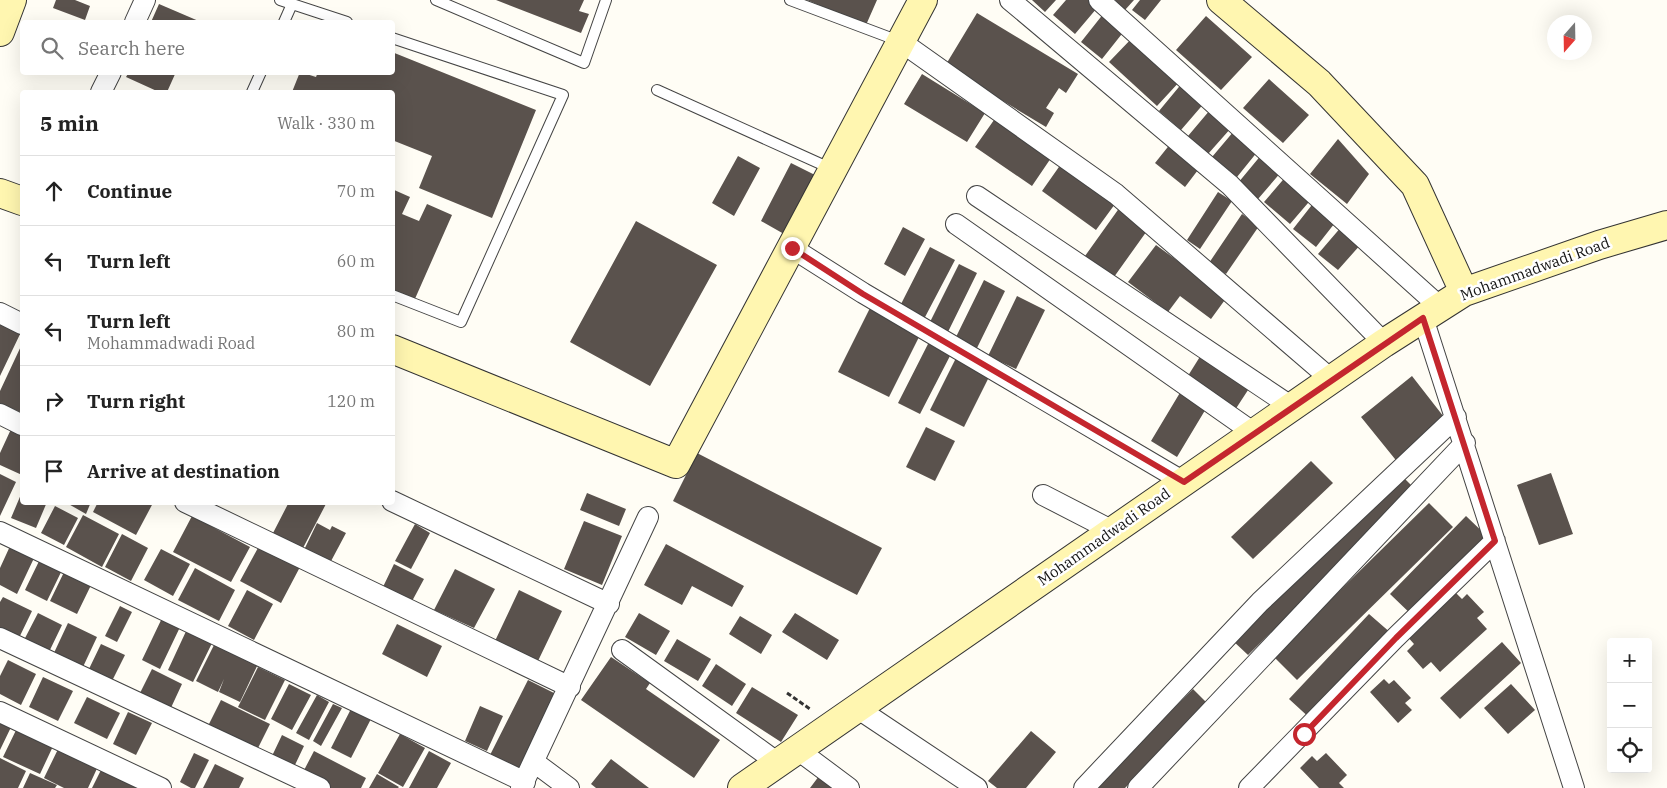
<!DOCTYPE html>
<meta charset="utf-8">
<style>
body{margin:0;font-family:"IBM Plex Serif",serif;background:#f6f6f6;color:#222}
.controls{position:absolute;right:15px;bottom:15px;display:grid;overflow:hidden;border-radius:5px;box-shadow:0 5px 20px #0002}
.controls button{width:45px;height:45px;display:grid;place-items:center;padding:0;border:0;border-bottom:1px solid #e0e0e0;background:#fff;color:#222;font:25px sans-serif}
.compass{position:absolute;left:1547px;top:15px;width:45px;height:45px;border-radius:50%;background:#fff;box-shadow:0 5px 20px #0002;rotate:200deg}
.stop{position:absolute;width:15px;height:15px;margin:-11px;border:4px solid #c4262e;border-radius:50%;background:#fff}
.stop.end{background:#c4262e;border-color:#fff;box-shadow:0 1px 5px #0008}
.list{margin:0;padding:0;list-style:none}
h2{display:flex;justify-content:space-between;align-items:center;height:65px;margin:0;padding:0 20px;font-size:21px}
h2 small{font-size:16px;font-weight:400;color:#767676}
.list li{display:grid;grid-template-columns:32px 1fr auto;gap:15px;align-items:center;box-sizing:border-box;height:70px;padding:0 20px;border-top:1px solid #e0e0e0}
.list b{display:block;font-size:19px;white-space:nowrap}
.list p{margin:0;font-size:16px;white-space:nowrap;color:#767676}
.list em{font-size:16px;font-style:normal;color:#767676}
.icon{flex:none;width:28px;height:28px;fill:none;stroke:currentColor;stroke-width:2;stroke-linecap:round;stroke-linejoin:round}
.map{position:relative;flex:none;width:1667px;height:788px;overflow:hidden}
.search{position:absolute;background:#fff;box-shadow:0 5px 20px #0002;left:20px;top:20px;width:375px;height:55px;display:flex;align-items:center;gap:12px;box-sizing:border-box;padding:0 18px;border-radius:5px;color:#767676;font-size:19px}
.panel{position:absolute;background:#fff;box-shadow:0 5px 20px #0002;left:20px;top:90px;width:375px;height:415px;border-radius:5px}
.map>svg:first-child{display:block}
.building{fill:#5a524d}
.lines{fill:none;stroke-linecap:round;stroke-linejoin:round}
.lane-casing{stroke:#444;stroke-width:12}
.street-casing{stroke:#444;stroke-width:22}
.secondary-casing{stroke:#333;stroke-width:30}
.path{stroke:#333;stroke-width:3;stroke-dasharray:5 2.5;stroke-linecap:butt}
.lane{stroke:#fff;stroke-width:10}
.street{stroke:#fff;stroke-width:20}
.secondary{stroke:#fff6b0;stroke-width:28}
.route{stroke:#c4262e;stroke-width:6}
.labels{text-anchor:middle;stroke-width:5;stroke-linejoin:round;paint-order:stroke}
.street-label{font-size:15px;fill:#111;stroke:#fff}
</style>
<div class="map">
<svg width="1667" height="788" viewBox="0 0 1667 788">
<rect width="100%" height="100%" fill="#fffdf5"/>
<path class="building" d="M56,0H75L90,6L85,20L53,8Z
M496,0H584L579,11L589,14L581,33Z
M807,0H877L866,25Z
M1032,0H1056L1045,12Z
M1066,0H1088L1097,8L1075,34L1053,15Z
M1115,0H1134L1125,10Z
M1140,0H1161L1145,20L1132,10Z
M159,4L201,22H151Z
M977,13L1078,74L1066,93L1059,88L1046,108L1054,113L1046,127L945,66Z
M1104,13L1125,30L1102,59L1081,42Z
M1206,16L1252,57L1221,90L1176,50Z
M1134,36L1181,80L1157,106L1109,62Z
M392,52L536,110L492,218L419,188L432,156L392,140V92H292L300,72L316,77L318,72H392Z
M129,72H176L167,92H159L126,77Z
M922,74L985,113L967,142L904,104Z
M1269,79L1309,115L1283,143L1243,108Z
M1183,82L1206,101L1181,130L1159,111Z
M1210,110L1231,128L1208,154L1188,136Z
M994,120L1051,158L1032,186L975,147Z
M1234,131L1258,151L1237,177L1212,157Z
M1338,139L1369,174L1347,204L1310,174Z
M1171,143L1201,166L1185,187L1155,163Z
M1262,154L1282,171L1258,199L1238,183Z
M738,156L760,168L734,216L712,203Z
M791,163L815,175L784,234L761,221Z
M1061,164L1115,204L1096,230L1042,191Z
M1288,174L1314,196L1290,224L1264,202Z
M392,189L410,197L402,214L419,221L427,204L452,215L414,301L392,291Z
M1218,192L1232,201L1200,249L1187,240Z
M1315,201L1338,219L1316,247L1293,229Z
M1120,207L1149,228L1109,284L1080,263Z
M1242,214L1259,226L1226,274L1209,263Z
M636,221L717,265L650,386L570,342Z
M1342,226L1362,243L1338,270L1318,254Z
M903,227L925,239L905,276L884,264Z
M1156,245L1227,297L1211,319L1180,296L1168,312L1128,282Z
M930,247L955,260L924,319L900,306Z
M959,264L977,273L945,338L927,328Z
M984,280L1005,291L976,350L955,339Z
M1017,296L1045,310L1016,369L988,356Z
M871,306L922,331L889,397L838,372Z
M0,320L22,330L0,376Z
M929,342L951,354L920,414L898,403Z
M22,344V413L0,403V391Z
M1201,355L1250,387L1235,410L1186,379Z
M957,356L991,373L964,427L930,410Z
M1412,376L1447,421L1399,464L1361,417Z
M1181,391L1207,407L1177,457L1151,441Z
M12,427L22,432V475L0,465V453Z
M926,427L955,441L935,481L906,467Z
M697,453L882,548L857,595L673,501Z
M1311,461L1333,483L1253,559L1231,537Z
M1551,473L1573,534L1539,545L1517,485Z
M0,474L16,482L0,516Z
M1400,474L1416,490L1248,655L1231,639Z
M22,492V502H47L36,528L11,518Z
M587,493L626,509L619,526L580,510Z
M65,502H91L86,514Z
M98,502H152L153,503L136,535L93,512Z
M289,502H327L303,548L273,533Z
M1429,503L1453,527L1297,680L1273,656Z
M55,506L78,518L64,545L41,533Z
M83,515L119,534L102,567L66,547Z
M192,516L250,547L231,582L173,552Z
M1466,516L1491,540L1415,618L1390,594Z
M584,521L622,536L602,585L564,569Z
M317,523L330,530L332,526L346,533L330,563L304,550Z
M415,524L430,533L411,569L395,561Z
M122,534L148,548L131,581L105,567Z
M11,544L35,556L17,594L0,585V568Z
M666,544L744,586L732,607L692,586L682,605L644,585Z
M259,546L300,567L281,603L240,581Z
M161,549L190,564L173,596L144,580Z
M42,555L64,566L47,601L25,590Z
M394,564L424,579L411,603L382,589Z
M67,566L94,579L77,614L50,601Z
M195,568L235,590L219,621L178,600Z
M455,569L495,589L474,628L434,610Z
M247,590L273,604L254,640L228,626Z
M519,590L562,611L538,661L495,641Z
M1453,590L1462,599L1467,594L1484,612L1477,618L1487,629L1440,672L1431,662L1423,669L1407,651L1414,644L1406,635Z
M3,597L32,611L18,640L0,632V602Z
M120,606L132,612L117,642L105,636Z
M38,613L62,625L48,654L23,642Z
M639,613L670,631L656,655L625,637Z
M795,613L839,640L827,660L782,632Z
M1369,614L1392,634L1313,721L1289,699Z
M163,616L181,625L160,669L142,660Z
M740,616L772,635L761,654L729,634Z
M68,623L97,637L82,669L53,655Z
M397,624L442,646L427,677L382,654Z
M188,627L214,639L193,682L168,670Z
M677,639L711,659L698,681L664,661Z
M1502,642L1521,663L1460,719L1440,698Z
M215,643L259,662L240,702L219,692L224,679L218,692L196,681Z
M101,644L125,655L111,683L88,671Z
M611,657L650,683L646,689L720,740L694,778L581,700Z
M8,660L36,674L21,705L0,694V676Z
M716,664L746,684L732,706L702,686Z
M258,667L285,680L265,720L238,707Z
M152,669L182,684L169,712L138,697Z
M43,677L73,691L58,721L29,707Z
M1384,679L1389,684L1394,680L1411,698L1405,703L1412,710L1398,723L1370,692Z
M528,680L558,695L518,774L488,759Z
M289,684L311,695L292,730L271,719Z
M1511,684L1535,710L1508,734L1484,708Z
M752,687L798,715L781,742L736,713Z
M1193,689L1208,704L1125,788H1095Z
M317,695L329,702L309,740L296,733Z
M87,697L120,713L107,739L74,723Z
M221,700L270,724L254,756L205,732Z
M333,704L342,708L321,746L313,741Z
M353,705L373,715L351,758L331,748Z
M480,706L503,716L487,751L465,741Z
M128,712L152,723L136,755L113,744Z
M0,716L13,723L0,750Z
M19,724L55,742L40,774L3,757Z
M1031,731L1056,752L1026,788H997L988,781Z
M400,734L425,748L403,787L378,773Z
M282,735L304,746L294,767L272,756Z
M61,743L100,762L88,788H64L44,778Z
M314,751L366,778L361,788H324L301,776Z
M429,751L451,763L437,788H409Z
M194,753L209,760L195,788H191L180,782Z
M1326,753L1347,775L1339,783L1344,788H1319L1300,768L1312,756L1317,761Z
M0,758L26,771L18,788H0Z
M611,759L649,788H596L591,784Z
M215,764L244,778L239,788H203Z
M103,766L139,783L137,788H92Z
M30,773L57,785L55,788H23Z
M377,774L399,787L398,788H369Z
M819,776L834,788H810Z"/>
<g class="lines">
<g class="lane-casing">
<path id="lane" d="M280,0L347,22
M436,0L584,63L606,0
M790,0L899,41
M284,22L292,4
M392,38L563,95L461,322L392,295
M657,90L832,169
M252,92L261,72"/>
</g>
<g class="street-casing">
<path id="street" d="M1010,0L1230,185L1384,343
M1099,0L1440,307
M135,22L145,0
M900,41L1116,194L1332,380
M101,92L111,72
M977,196L1292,407
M956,224L1254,433
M792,248L863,293L1184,482
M0,313L22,324
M1423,318L1574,788
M0,414L22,425
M1043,495L1113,531
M392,501L609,604
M185,502L570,687
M0,532L525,782
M0,638L320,788
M622,650L778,763
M857,708L977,788
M0,712L161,788
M798,750L849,788
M534,762L569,788
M521,788L648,517
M1084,788L1260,602L1456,417
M1138,788L1465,443
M1249,788L1395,638L1495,541"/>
</g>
<g class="secondary-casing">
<path id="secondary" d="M1221,0L1319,83L1415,185L1464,292
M0,32L12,0
M0,193L22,201
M392,349L676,464L923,0
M742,788L1384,343L1464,292L1599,245L1667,225"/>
</g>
<path class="path" d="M787,693L810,709"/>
<use href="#lane" class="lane"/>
<use href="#street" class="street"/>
<use href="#secondary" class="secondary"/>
</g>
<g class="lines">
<path class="route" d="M792,248L863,294L1184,482L1423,318L1495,541L1396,638L1304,734"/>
</g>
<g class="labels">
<g class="street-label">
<text transform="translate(1535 269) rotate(-20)" y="5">Mohammadwadi Road</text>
<text transform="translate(1104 537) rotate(-35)" y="5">Mohammadwadi Road</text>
</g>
</g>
</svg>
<div class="controls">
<button>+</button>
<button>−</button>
<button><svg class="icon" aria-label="locate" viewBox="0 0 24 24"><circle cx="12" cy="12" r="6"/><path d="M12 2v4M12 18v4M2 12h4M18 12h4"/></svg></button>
</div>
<svg class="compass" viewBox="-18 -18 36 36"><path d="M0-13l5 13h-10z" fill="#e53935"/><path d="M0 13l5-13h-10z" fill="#767676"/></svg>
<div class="stop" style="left:1304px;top:734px"></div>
<div class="stop end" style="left:792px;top:248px"></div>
<div class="search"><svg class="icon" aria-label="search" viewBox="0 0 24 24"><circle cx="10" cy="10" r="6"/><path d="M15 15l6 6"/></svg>Search here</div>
<section class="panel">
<h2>5 min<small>Walk · 330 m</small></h2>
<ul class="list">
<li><svg class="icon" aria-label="ahead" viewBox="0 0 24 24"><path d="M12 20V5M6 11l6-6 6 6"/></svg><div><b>Continue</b></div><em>70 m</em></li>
<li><svg class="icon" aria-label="left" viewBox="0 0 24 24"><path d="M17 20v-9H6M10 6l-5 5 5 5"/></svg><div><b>Turn left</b></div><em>60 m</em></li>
<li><svg class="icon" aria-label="left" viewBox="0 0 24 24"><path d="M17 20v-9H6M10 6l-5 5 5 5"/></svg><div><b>Turn left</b><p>Mohammadwadi Road</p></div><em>80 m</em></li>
<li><svg class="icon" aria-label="right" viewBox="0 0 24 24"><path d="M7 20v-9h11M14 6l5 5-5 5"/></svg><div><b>Turn right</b></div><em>120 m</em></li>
<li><svg class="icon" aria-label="arrive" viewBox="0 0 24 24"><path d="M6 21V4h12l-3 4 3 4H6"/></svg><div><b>Arrive at destination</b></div></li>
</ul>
</section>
</div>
